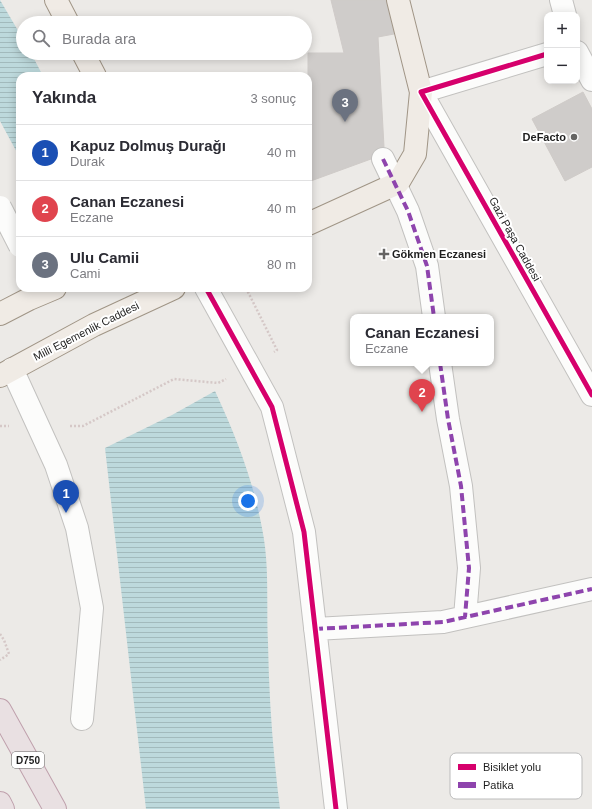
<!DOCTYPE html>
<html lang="tr">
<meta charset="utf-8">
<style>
body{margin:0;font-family:Helvetica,sans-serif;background:#f7f7f7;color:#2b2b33}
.controls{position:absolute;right:12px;top:12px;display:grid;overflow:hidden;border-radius:8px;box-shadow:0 2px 10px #0003}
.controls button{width:36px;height:36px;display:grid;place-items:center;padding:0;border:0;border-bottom:1px solid #e1e1e2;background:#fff;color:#2b2b33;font:20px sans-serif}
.you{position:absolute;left:248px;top:501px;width:14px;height:14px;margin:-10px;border:3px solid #fff;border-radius:50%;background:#1a73e8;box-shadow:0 0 0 6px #1a73e833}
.badge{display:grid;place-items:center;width:26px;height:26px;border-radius:50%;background:#ea580c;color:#fff;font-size:13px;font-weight:700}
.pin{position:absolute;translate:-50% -33px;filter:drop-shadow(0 1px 2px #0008)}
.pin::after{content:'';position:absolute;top:21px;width:14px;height:12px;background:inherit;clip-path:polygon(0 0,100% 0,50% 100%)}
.popup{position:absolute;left:350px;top:314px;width:144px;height:52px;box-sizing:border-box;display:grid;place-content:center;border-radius:8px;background:#fff;filter:drop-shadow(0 1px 3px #0005);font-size:13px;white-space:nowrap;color:#7c7c81}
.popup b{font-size:15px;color:#2b2b33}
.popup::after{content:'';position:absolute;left:50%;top:100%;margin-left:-8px;border:8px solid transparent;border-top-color:#fff}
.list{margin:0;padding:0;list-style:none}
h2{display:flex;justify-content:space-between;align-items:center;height:52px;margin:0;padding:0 16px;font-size:17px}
h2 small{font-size:13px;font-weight:400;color:#7c7c81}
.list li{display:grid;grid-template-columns:26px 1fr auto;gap:12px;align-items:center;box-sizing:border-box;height:56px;padding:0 16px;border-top:1px solid #e1e1e2}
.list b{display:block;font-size:15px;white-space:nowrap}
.list p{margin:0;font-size:13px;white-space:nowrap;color:#7c7c81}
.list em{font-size:13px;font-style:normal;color:#7c7c81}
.icon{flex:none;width:22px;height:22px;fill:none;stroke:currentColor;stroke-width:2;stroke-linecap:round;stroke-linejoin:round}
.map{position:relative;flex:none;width:592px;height:809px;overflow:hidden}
.search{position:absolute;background:#fff;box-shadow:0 2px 10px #0003;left:16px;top:16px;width:296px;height:44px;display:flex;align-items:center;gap:10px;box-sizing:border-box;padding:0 14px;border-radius:22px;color:#7c7c81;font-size:15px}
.panel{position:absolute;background:#fff;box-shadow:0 2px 10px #0003;left:16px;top:72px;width:296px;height:220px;border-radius:12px}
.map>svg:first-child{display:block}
.water{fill:url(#water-rules)}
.building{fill:#cfccca;stroke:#cfcbc8}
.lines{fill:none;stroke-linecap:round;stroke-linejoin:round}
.minor-casing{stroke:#c2c1bf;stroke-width:24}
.major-casing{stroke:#a09586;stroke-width:24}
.highway-casing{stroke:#bfa0ac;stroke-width:24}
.path{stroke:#d5c8c7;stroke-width:2.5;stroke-dasharray:2 2;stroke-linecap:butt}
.minor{stroke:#fcfcfb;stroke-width:22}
.major{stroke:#f0ebe5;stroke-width:22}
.highway{stroke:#e9e0e2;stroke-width:22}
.minor-bridge-casing{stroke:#c2c1bf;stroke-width:24;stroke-linecap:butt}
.minor-bridge{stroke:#fcfcfb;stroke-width:22}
.quiet{stroke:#8e44ad;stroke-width:4;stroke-dasharray:8 4;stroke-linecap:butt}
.cycleway-casing{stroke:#fff;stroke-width:8}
.cycleway{stroke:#d6006c;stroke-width:5}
.poi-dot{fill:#666564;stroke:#fff;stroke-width:1.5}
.labels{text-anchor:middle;stroke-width:4;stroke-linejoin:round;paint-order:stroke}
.shield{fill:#fff;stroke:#626262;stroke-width:1}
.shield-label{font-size:10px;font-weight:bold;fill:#1e1e1e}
.poi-label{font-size:11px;font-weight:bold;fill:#1e1e1e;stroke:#fff;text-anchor:end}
.street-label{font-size:11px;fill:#1e1e1e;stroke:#fff}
.key{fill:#fff;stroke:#bcbcbc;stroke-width:1}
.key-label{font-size:11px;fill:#1e1e1e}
</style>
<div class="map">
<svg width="592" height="809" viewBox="0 0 592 809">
<defs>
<pattern id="water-rules" width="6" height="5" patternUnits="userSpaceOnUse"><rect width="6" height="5" fill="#bdd9dc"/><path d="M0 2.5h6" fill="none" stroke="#a2babc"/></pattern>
</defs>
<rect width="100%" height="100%" fill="#eceae7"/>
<path class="water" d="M0,0L23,39V53H31L43,76H20V158L0,121Z
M215,391C236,436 253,480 262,528C270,567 266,604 268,643C269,699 273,754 280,809H146L105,448L172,415Z"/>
<path class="building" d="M331,0H386L394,34L378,37L384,147L378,148L373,152L371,159L308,182V53H344Z
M583,92L592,109V167L565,181L532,119Z"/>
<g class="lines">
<g class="minor-casing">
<path id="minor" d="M561,0L565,15
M577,52L592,80
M547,54L421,92L592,395
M383,159L408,211L427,266L434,317
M206,288L272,407L304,532L336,809
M440,363L448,419L461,486L469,568L465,617
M12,369L56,465L77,528L92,608L82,719
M315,629L443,622L592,589"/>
</g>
<g class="major-casing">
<path id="major" d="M56,0L68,23
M83,53L95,76
M308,224L398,183L415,154L421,92L398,0
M0,314L29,299L55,288
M0,376L94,325L174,288"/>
</g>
<g class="highway-casing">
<path id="highway" d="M0,710L55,809
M0,803L3,809"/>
</g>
<path class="path" d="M246,288L277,350L274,352
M0,426H9
M70,426H83L174,379L218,383L226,379
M0,634L4,640L9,654L0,660"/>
<use href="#minor" class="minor"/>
<use href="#major" class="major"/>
<use href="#highway" class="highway"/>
<g class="minor-bridge-casing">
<path id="minor-bridge" d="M0,207L20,246"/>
</g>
<use href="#minor-bridge" class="minor-bridge"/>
<path class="quiet" d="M383,159L408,211L427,266L434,317
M440,363L448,419L461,486L469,568L465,617
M315,629L443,622L592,589"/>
<g class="cycleway-casing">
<path id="cycleway" d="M547,54L421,92L592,395
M206,288L272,407L304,532L336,809"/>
</g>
<use href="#cycleway" class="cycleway"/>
</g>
<g class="poi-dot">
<circle cx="574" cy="137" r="4"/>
<path d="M382 248h4v4h4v4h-4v4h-4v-4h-4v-4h4z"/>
</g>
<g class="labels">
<rect class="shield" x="12" y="752" width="32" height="16" rx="3"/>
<g class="shield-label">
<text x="28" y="764">D750</text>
</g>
<g class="poi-label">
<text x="566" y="141">DeFacto</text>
<text x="392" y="258" text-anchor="start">Gökmen Eczanesi</text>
</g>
<g class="street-label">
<text transform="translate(515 239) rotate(61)" y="4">Gazi Paşa Caddesi</text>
<text transform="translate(86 331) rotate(-27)" y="4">Milli Egemenlik Caddesi</text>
</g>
</g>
<rect x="450" y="753" width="132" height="46" rx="6" class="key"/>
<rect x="458" y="764" width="18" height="6" fill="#d6006c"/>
<rect x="458" y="782" width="18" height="6" fill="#8e44ad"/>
<g class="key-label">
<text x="483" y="771">Bisiklet yolu</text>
<text x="483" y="789">Patika</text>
</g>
</svg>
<div class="controls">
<button>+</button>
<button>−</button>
</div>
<div class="you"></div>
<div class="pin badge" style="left:66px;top:513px;background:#1a4fb4">1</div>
<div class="pin badge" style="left:422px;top:412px;background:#e0444e">2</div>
<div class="popup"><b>Canan Eczanesi</b>Eczane</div>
<div class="pin badge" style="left:345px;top:122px;background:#6b7280">3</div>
<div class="search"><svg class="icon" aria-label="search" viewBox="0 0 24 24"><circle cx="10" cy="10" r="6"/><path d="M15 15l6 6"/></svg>Burada ara</div>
<section class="panel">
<h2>Yakında<small>3 sonuç</small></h2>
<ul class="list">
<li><span class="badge" style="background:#1a4fb4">1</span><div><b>Kapuz Dolmuş Durağı</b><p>Durak</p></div><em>40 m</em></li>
<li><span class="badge" style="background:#e0444e">2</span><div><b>Canan Eczanesi</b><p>Eczane</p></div><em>40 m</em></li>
<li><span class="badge" style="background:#6b7280">3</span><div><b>Ulu Camii</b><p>Cami</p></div><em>80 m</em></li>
</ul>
</section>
</div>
